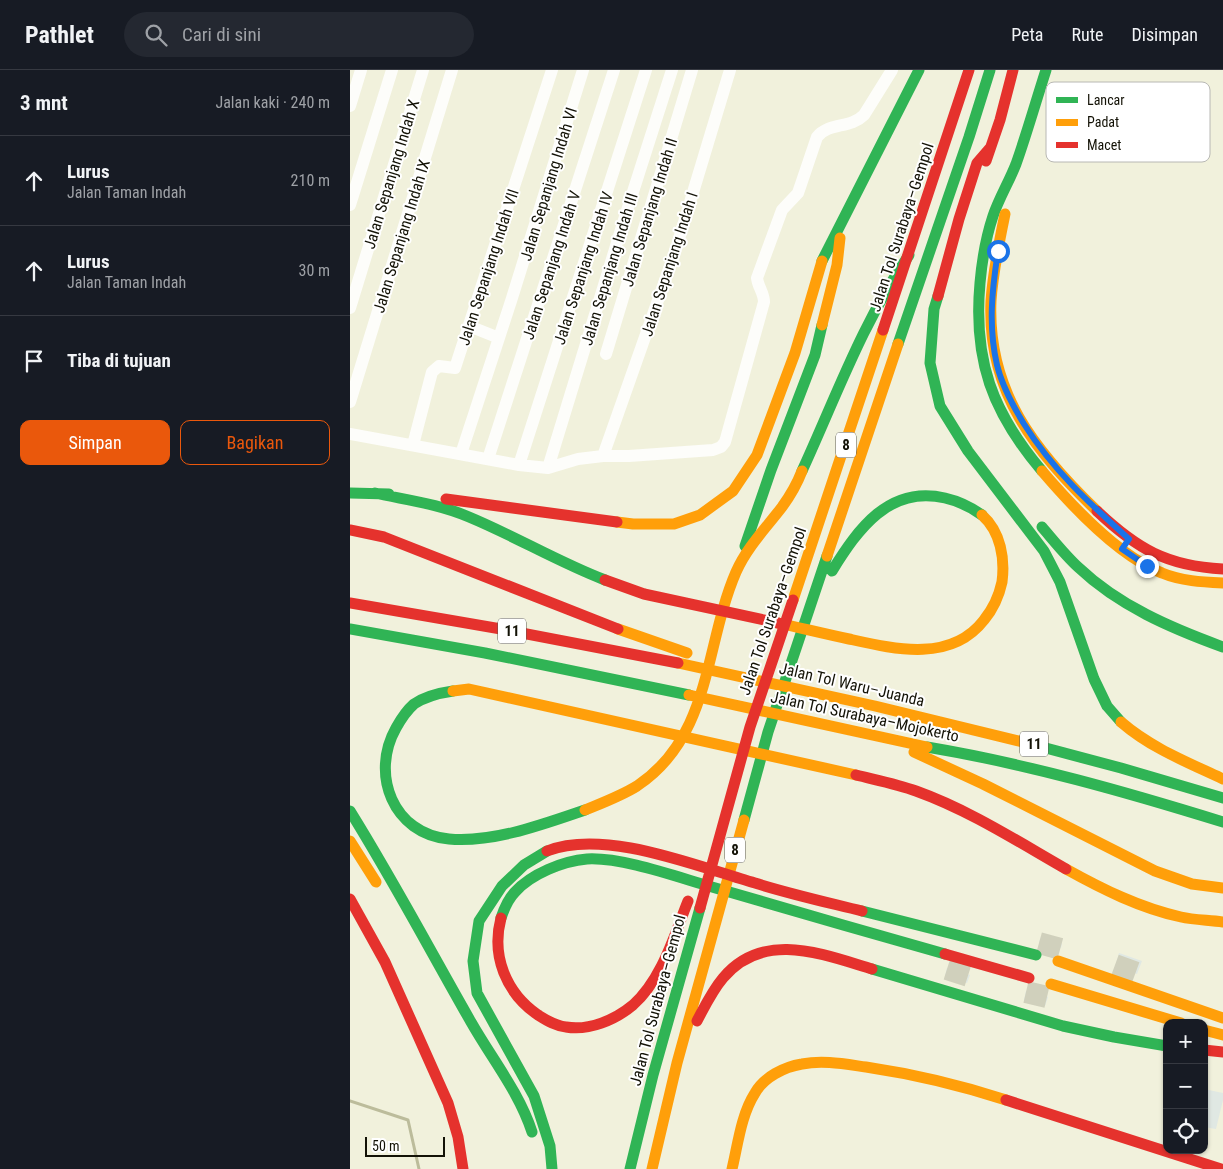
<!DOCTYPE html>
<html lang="id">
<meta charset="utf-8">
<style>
body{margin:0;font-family:"Roboto Condensed",sans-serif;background:#242831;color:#f1f3f6}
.controls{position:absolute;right:15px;bottom:15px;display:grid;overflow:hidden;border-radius:10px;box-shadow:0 1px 4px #0004}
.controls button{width:45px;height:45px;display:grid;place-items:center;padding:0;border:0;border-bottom:1px solid #363941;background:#171b24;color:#f1f3f6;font:25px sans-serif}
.scale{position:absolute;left:15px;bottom:12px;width:80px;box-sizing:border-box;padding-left:5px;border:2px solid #131206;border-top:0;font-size:14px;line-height:18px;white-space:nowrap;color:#131206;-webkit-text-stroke:4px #fff;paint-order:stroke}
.stop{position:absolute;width:15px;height:15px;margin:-11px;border:4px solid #1a73e8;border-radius:50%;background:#fff}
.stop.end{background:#1a73e8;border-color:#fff;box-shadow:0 1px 5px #0008}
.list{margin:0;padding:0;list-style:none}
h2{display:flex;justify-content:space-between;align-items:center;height:65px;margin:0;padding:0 20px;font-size:21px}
h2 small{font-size:16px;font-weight:400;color:#9ea1a6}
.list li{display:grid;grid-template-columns:32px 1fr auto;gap:15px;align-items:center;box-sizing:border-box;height:90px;padding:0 20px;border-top:1px solid #363941}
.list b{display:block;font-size:19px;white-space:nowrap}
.list p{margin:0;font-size:16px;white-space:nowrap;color:#9ea1a6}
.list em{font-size:16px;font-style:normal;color:#9ea1a6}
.actions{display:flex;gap:10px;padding:15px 20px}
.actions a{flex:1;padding:11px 0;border:1px solid #ea580c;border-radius:10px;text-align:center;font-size:18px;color:#ea580c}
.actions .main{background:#ea580c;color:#fff}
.icon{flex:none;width:28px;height:28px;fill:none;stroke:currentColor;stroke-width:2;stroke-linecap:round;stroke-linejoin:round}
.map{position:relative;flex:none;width:873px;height:1099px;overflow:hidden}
header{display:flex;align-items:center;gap:30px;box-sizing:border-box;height:70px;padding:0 25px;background:#171b24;border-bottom:1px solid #363941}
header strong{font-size:24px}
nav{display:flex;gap:28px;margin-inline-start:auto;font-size:18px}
.search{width:350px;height:45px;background:#242831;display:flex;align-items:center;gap:12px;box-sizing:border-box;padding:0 18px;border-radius:28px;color:#9ea1a6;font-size:19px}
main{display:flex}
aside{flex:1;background:#171b24}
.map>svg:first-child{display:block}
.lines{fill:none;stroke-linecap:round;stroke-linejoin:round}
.stream{stroke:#bcbc9b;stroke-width:3}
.building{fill:#e0e8e3}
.highway-tunnel{stroke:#d0d0bc;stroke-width:22;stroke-dasharray:22 11;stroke-linecap:butt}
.street{stroke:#fdfdfa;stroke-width:12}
.fast{stroke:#30b455;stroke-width:11}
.slow{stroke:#ff9f0a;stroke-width:11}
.jam{stroke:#e5322d;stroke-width:11}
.route{stroke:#1a73e8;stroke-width:6}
.labels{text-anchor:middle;stroke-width:4;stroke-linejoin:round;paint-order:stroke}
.shield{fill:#fff;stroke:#5a5951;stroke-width:1}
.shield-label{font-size:15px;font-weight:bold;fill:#131206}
.street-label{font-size:16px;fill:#131206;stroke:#fff}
.key{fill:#fff;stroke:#b8b8b4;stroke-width:1}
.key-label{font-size:14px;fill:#131206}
</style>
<header>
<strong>Pathlet</strong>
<div class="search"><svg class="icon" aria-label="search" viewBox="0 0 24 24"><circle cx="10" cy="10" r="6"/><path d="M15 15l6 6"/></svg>Cari di sini</div>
<nav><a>Peta</a><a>Rute</a><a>Disimpan</a></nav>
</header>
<main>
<aside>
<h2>3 mnt<small>Jalan kaki · 240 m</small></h2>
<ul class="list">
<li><svg class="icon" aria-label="ahead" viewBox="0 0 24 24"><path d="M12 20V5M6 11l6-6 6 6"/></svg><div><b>Lurus</b><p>Jalan Taman Indah</p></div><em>210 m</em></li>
<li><svg class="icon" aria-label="ahead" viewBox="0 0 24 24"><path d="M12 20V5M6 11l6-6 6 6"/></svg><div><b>Lurus</b><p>Jalan Taman Indah</p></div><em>30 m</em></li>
<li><svg class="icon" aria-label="arrive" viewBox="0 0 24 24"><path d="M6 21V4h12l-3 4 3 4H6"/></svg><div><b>Tiba di tujuan</b></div></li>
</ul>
<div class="actions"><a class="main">Simpan</a><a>Bagikan</a></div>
</aside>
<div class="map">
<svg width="873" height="1099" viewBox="0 0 873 1099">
<rect width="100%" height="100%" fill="#f1f1dc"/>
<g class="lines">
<path class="stream" d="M0,1031L58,1050L69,1099"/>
</g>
<path class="building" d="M691,867L712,873L711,878H705L699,882L695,876L689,872Z
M769,883L792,891L787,904L765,897Z
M597,898L620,905L617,913L595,906Z
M688,917L692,923L698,927L695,936L674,930L676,921H683Z
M854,1019L873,1023V1030L866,1059L854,1057Z"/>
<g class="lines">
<path class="highway-tunnel" d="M689,873L711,879
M765,895L787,903
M597,899L619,906
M676,922L697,927"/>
<path class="street" d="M0,36L11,0
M0,135L42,0
M0,238L73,0
M119,256L149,268
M256,284L342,0
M0,332L102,0
M0,364L169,395L198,398L228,389L253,386H279L363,380L371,377L375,372L414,232C414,223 408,217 407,208L432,140L448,123L467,67C479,52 500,59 514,45L542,0
M63,375L82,302L89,296L105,298L202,0
M111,384L162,228L233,0
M253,386L325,182L380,0
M138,389L264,0
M169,395L296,0
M198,398L273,153L322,0"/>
<path class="fast" d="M472,191L569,0
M588,226L584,239L580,293L590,336L618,381L694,481L710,512L744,609L757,636L771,652
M548,274L619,67L640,0
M452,401C486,327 512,253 559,185
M692,401C642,342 623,290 630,213C632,190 636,167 643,146C649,128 659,112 666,94C677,63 686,31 696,0
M0,423L39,424
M25,423C56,430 89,434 119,447C165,466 208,492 255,510
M692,457C704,471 715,485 728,497C769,536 821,558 873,577
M395,476L421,400L465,285L472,255
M482,501C508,459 539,415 595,428C608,431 621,437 632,445
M0,559L135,583L339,625
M103,621C89,623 76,626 64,634C56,641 51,649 46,658C20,704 43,764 99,769C143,773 194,754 235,740
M677,673L771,698L873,728
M577,677C678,694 776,722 873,752
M0,741C43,810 81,882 121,952C142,989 169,1022 182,1062
M394,750L418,662L477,486
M197,781L174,795L152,816L129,851L123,891L127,923L184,1026L200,1076L202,1099
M512,841L686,885
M151,848C154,839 158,829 165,822C181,804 213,791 237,789C272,787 327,807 362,817C440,840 517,862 595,884
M522,899L713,956L764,967L817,976
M280,1099L303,1005L350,838"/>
<path class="slow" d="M655,144C649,173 643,201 641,231C637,322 685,381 747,441
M472,255L487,195L490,168
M692,401C721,435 770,487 812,503C831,511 852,512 873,513
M267,452L283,454H324L350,445L383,421L407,385L445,283L472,191
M477,486L548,274
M443,530L533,260
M428,553C451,558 475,564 499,569C544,579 601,593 634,550C643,539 649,526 652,512C655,489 651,462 632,445
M268,559L337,583
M328,593L525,636L677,673
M103,621L119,619L506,705
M339,625L577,677
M771,652C801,678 837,692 873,709
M564,682L633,714L805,801L842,814L873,818
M235,740C252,733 271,726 287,716C362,666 354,576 386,502C397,477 416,458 432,437C440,426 447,414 452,401
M0,771L26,812
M716,799C752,819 790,838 831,847C844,850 859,850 873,852
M708,891L873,948
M701,914L831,953
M854,960L873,965
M302,1099L327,993L394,750
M382,1099C388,1074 391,1045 405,1023C414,1007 434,997 452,994C473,990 494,994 516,997C563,1004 610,1015 656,1030"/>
<path class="jam" d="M636,91L650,50L663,0
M588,226L609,149L627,93L640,78
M533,260L619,0
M96,429L267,452
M747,441C787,479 817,496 873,499
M0,460L34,467L268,559
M255,510L294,524L428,553
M0,533L151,559L328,593
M506,705C526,710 547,714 566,721C619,740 667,771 716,799
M197,781C255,758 348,797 405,813C440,824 476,832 512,841
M0,829L35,892L98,1033L108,1067L113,1099
M350,838L400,657L443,530
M151,848C141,886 156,923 188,945C196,950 205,956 216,957C239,961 265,950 283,935C312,909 324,866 338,831
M595,884L679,908
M347,951C355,936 362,921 373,908C413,860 472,884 522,899
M854,980L873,982
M656,1030L871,1099"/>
</g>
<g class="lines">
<path class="route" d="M648,181C642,220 638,256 647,295C652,316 663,336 674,354C703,400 739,433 779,469L772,479L797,496"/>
</g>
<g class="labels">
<g class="shield">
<rect x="486" y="362.5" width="20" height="25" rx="4"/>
<rect x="148" y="548.5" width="28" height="25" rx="4"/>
<rect x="670" y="661.5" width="28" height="25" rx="4"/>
<rect x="375" y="767.5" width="20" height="25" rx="4"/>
</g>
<g class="shield-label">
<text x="496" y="380">8</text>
<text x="162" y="566">11</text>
<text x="684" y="679">11</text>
<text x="385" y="785">8</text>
</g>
<g class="street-label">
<text transform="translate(41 104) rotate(-73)" y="6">Jalan Sepanjang Indah X</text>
<text transform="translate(198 114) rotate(-73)" y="6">Jalan Sepanjang Indah VI</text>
<text transform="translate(299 142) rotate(-73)" y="6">Jalan Sepanjang Indah II</text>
<text transform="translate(551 157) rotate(-72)" y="6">Jalan Tol Surabaya–Gempol</text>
<text transform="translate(51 166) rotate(-73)" y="6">Jalan Sepanjang Indah IX</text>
<text transform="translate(319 194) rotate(-72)" y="6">Jalan Sepanjang Indah I</text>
<text transform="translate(201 195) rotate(-72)" y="6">Jalan Sepanjang Indah V</text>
<text transform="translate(138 197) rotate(-72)" y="6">Jalan Sepanjang Indah VII</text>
<text transform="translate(233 198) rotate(-72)" y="6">Jalan Sepanjang Indah IV</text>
<text transform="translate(259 199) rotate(-73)" y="6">Jalan Sepanjang Indah III</text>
<text transform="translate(422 541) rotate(-71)" y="6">Jalan Tol Surabaya–Gempol</text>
<text transform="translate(502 614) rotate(13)" y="6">Jalan Tol Waru–Juanda</text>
<text transform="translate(515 646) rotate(12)" y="6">Jalan Tol Surabaya–Mojokerto</text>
<text transform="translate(307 930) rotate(-75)" y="6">Jalan Tol Surabaya–Gempol</text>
</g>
</g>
<rect x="696" y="12" width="164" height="80" rx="8" class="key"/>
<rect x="706" y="27" width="22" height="6" fill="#30b455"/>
<rect x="706" y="49" width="22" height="7" fill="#ff9f0a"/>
<rect x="706" y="72" width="22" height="6" fill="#e5322d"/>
<g class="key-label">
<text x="737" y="35">Lancar</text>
<text x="737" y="57">Padat</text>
<text x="737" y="80">Macet</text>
</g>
</svg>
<div class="controls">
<button>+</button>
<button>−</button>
<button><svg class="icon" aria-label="locate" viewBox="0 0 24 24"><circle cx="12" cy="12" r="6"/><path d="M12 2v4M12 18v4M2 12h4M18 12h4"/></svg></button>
</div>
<div class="scale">50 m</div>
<div class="stop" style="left:648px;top:181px"></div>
<div class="stop end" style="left:797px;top:496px"></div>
</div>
</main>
